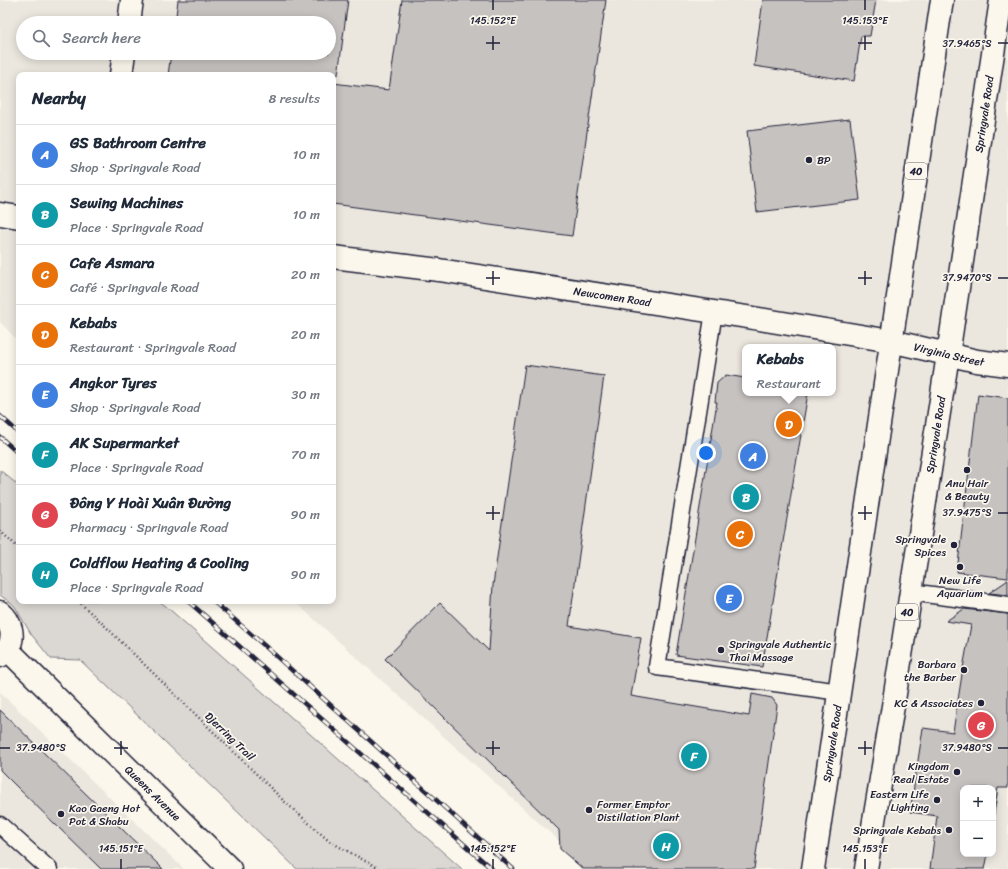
<!DOCTYPE html>
<meta charset="utf-8">
<style>
body{margin:0;font-family:Sriracha,sans-serif;background:#f2f2f3;color:#1f2937}
.controls{position:absolute;right:12px;bottom:12px;display:grid;overflow:hidden;border-radius:8px;box-shadow:0 2px 10px #0003}
.controls button{width:36px;height:36px;display:grid;place-items:center;padding:0;border:0;border-bottom:1px solid #e0e1e3;background:#fff;color:#1f2937;font:20px sans-serif}
.you{position:absolute;left:706px;top:453px;width:14px;height:14px;margin:-10px;border:3px solid #fff;border-radius:50%;background:#1a73e8;box-shadow:0 0 0 6px #1a73e833}
.badge{display:grid;place-items:center;width:26px;height:26px;border-radius:50%;background:#22223b;color:#fff;font-size:13px;font-weight:700}
.pin{position:absolute;translate:-50% -50%;border:2px solid #fff;box-shadow:0 1px 4px #0006}
.popup{position:absolute;left:742px;top:344px;width:94px;height:52px;box-sizing:border-box;display:grid;place-content:center;border-radius:8px;background:#fff;filter:drop-shadow(0 1px 3px #0005);font-size:13px;white-space:nowrap;color:#747a83}
.popup b{font-size:15px;color:#1f2937}
.popup::after{content:'';position:absolute;left:50%;top:100%;margin-left:-8px;border:8px solid transparent;border-top-color:#fff}
.list{margin:0;padding:0;list-style:none}
h2{display:flex;justify-content:space-between;align-items:center;height:52px;margin:0;padding:0 16px;font-size:17px}
h2 small{font-size:13px;font-weight:400;color:#747a83}
.list li{display:grid;grid-template-columns:26px 1fr auto;gap:12px;align-items:center;box-sizing:border-box;height:60px;padding:0 16px;border-top:1px solid #e0e1e3}
.list b{display:block;font-size:15px;white-space:nowrap}
.list p{margin:0;font-size:13px;white-space:nowrap;color:#747a83}
.list em{font-size:13px;font-style:normal;color:#747a83}
.icon{flex:none;width:22px;height:22px;fill:none;stroke:currentColor;stroke-width:2;stroke-linecap:round;stroke-linejoin:round}
.map{position:relative;flex:none;width:1008px;height:869px;overflow:hidden}
.search{position:absolute;background:#fff;box-shadow:0 2px 10px #0003;left:16px;top:16px;width:320px;height:44px;display:flex;align-items:center;gap:10px;box-sizing:border-box;padding:0 14px;border-radius:22px;color:#747a83;font-size:15px}
.panel{position:absolute;background:#fff;box-shadow:0 2px 10px #0003;left:16px;top:72px;width:320px;height:532px;border-radius:8px}
.map>svg:first-child{display:block}
.built{fill:#ebe7df;fill-rule:evenodd}
.green{fill:#dbd8d3;stroke:#7e7d87}
.building{fill:#c6c2c0;stroke:#22223b}
.lines{fill:none;stroke-linecap:round;stroke-linejoin:round}
.lane-casing{stroke:#22223b;stroke-width:19}
.street-casing{stroke:#22223b;stroke-width:25}
.secondary-casing{stroke:#22223b;stroke-width:25}
.highway-casing{stroke:#22223b;stroke-width:25}
.path{stroke:#22223b;stroke-width:2.5;stroke-dasharray:1 3;stroke-linecap:butt}
.lane{stroke:#fbf7ec;stroke-width:16}
.street{stroke:#fbf7ec;stroke-width:22}
.secondary{stroke:#fbf7ec;stroke-width:22}
.highway{stroke:#fbf7ec;stroke-width:22}
.rail-casing{stroke:#22223b;stroke-width:4.5}
.rail{stroke:#fbf7ec;stroke-width:3;stroke-dasharray:9;stroke-linecap:butt}
.ticks{fill:none;stroke:#22223b;stroke-width:1.5}
.poi-dot{fill:#22223b;stroke:#fbf7ec;stroke-width:1.5}
.labels{text-anchor:middle;stroke-width:3.5;stroke-linejoin:round;paint-order:stroke}
.shield{fill:#fbf7ec;stroke:#636270;stroke-width:1}
.shield-label{font-size:10px;font-weight:bold;fill:#22223b}
.street-label{font-size:11px;fill:#22223b;stroke:#fbf7ec}
.poi-label{font-size:11px;fill:#22223b;stroke:#fbf7ec;text-anchor:end}
.ticks-label{font-size:10px;text-anchor:middle;fill:#22223b;stroke:#fbf7ec;stroke-width:3.5;stroke-linejoin:round;paint-order:stroke}
</style>
<div class="map">
<svg width="1008" height="869" viewBox="0 0 1008 869">
<rect width="100%" height="100%" fill="#fbf7ec"/>
<filter id="ink" filterUnits="userSpaceOnUse"><feTurbulence type="fractalNoise" baseFrequency=".025" numOctaves="2"/><feDisplacementMap in="SourceGraphic" scale="8" xChannelSelector="R" yChannelSelector="G"/><feConvolveMatrix kernelMatrix="1 2 1 2 8 2 1 2 1" color-interpolation-filters="sRGB"/></filter>
<g filter="url(#ink)">
<path class="built" d="M0,0H1008V869H590L294,601H333V75H19V342L0,322ZM23,23H329V53H23ZM745,347H833V393H745ZM963,788H993V854H963Z
M0,692L184,869H0Z"/>
<path class="green" d="M0,470L19,486V601H159L167,607L462,869H297L80,660L51,659L31,634L14,605L0,595Z"/>
<path class="building" d="M178,0H348L338,75H168L171,53H329V23H175Z
M402,0H606L572,236L333,204V83L389,90Z
M763,0H876L870,36H861L854,81L754,66Z
M850,119L860,200L757,212L747,131Z
M525,365L604,376L569,626L641,638L631,696L749,716L752,694L772,698L777,705L754,869H583L560,849L559,830L385,659L440,603L489,651L493,585Z
M726,375L745,378V393H808L762,667L676,655L717,402H715L717,383Z
M978,394L1008,398V578L957,572Z
M1008,580V595L989,593Z
M964,609L1008,614V788H998L993,820V788H963V854H988L985,869H930L937,816L910,812L923,728L953,732L963,668L971,625L946,621Z
M0,710L163,869H101L15,785L0,770Z"/>
<g class="lines">
<g class="lane-casing">
<path id="lane" d="M714,312L657,667L840,692
M910,592L1008,605
M0,825L49,869"/>
</g>
<g class="street-casing">
<g id="street">
<path d="M129,23L132,0"/>
<path d="M121,75L124,53"/>
<path d="M0,214L19,217"/>
<path id="s1" d="M333,257L439,270L747,317L891,341L977,361L1008,365"/>
</g>
</g>
<g class="secondary-casing">
<g id="secondary">
<path d="M0,612C11,621 16,637 7,650C5,652 2,654 0,656"/>
<path id="s2" d="M7,649L230,869"/>
</g>
</g>
<g class="highway-casing">
<g id="highway">
<path id="s3" d="M813,869C857,580 898,290 942,0"/>
<path id="s4" d="M866,869L895,694L948,355L1001,0"/>
</g>
</g>
<path class="path" d="M0,531L19,548
M78,601L102,623L285,802L329,841L380,869"/>
<use href="#lane" class="lane"/>
<use href="#street" class="street"/>
<use href="#secondary" class="secondary"/>
<use href="#highway" class="highway"/>
<g class="rail-casing">
<path id="rail" d="M0,416L19,433
M0,437L19,454
M188,601L492,869
M213,601L266,647L513,869"/>
</g>
<use href="#rail" class="rail"/>
</g>
</g>
<path class="ticks" d="M493,0V10M865,0V10M493,36V50M865,36V50M486,43H500M858,43H872M998,43H1008M493,271V285M865,271V285M486,278H500M858,278H872M998,278H1008M493,506V520M865,506V520M486,513H500M858,513H872M998,513H1008M121,741V755M493,741V755M865,741V755M0,748H10M114,748H128M486,748H500M858,748H872M998,748H1008M121,859V869M493,859V869M865,859V869"/>
<g class="poi-dot">
<circle cx="809" cy="160" r="4"/>
<circle cx="967" cy="470" r="4"/>
<circle cx="954" cy="545" r="4"/>
<circle cx="960" cy="567" r="4"/>
<circle cx="721" cy="650" r="4"/>
<circle cx="964" cy="670" r="4"/>
<circle cx="981" cy="703" r="4"/>
<circle cx="957" cy="772" r="4"/>
<circle cx="937" cy="800" r="4"/>
<circle cx="589" cy="810" r="4"/>
<circle cx="61" cy="814" r="4"/>
<circle cx="949" cy="830" r="4"/>
</g>
<g class="labels">
<g class="shield">
<rect x="905" y="163" width="22" height="16" rx="3"/>
<rect x="896" y="604" width="22" height="16" rx="3"/>
</g>
<g class="shield-label">
<text x="916" y="175">40</text>
<text x="907" y="616">40</text>
</g>
<g class="street-label">
<text dy="4" stroke="none"><textPath href="#s4" startOffset="764">Springvale Road</textPath></text>
<text dy="4" stroke="none"><textPath href="#s1" startOffset="282">Newcomen Road</textPath></text>
<text dy="4" stroke="none"><textPath href="#s1" startOffset="624">Virginia Street</textPath></text>
<text dy="4" stroke="none"><textPath href="#s4" startOffset="440">Springvale Road</textPath></text>
<text transform="translate(230 736) rotate(44)" y="4">Djerring Trail</text>
<text dy="4" stroke="none"><textPath href="#s3" startOffset="127">Springvale Road</textPath></text>
<text dy="4" stroke="none"><textPath href="#s2" startOffset="205">Queens Avenue</textPath></text>
</g>
<g class="poi-label">
<text x="817" y="164" text-anchor="start">BP</text>
<text x="967" y="487" text-anchor="middle">Anu Hair<tspan x="967" dy="13">&amp; Beauty</tspan></text>
<text x="946" y="543">Springvale<tspan x="946" dy="13">Spices</tspan></text>
<text x="960" y="584" text-anchor="middle">New Life<tspan x="960" dy="13">Aquarium</tspan></text>
<text x="729" y="648" text-anchor="start">Springvale Authentic<tspan x="729" dy="13">Thai Massage</tspan></text>
<text x="956" y="668">Barbara<tspan x="956" dy="13">the Barber</tspan></text>
<text x="973" y="707">KC &amp; Associates</text>
<text x="949" y="770">Kingdom<tspan x="949" dy="13">Real Estate</tspan></text>
<text x="929" y="798">Eastern Life<tspan x="929" dy="13">Lighting</tspan></text>
<text x="597" y="808" text-anchor="start">Former Emptor<tspan x="597" dy="13">Distillation Plant</tspan></text>
<text x="69" y="812" text-anchor="start">Kao Gaeng Hot<tspan x="69" dy="13">Pot &amp; Shabu</tspan></text>
<text x="941" y="834">Springvale Kebabs</text>
</g>
</g>
<g class="ticks-label">
<text x="493" y="24">145.152°E</text>
<text x="865" y="24">145.153°E</text>
<text x="967" y="47">37.9465°S</text>
<text x="967" y="281">37.9470°S</text>
<text x="967" y="516">37.9475°S</text>
<text x="41" y="751">37.9480°S</text>
<text x="967" y="751">37.9480°S</text>
<text x="121" y="852">145.151°E</text>
<text x="493" y="852">145.152°E</text>
<text x="865" y="852">145.153°E</text>
</g>
</svg>
<div class="controls">
<button>+</button>
<button>−</button>
</div>
<div class="you"></div>
<div class="pin badge" style="left:753px;top:456px;background:#3f7fe0">A</div>
<div class="pin badge" style="left:746px;top:497px;background:#0f9aa8">B</div>
<div class="pin badge" style="left:740px;top:534px;background:#e8710a">C</div>
<div class="pin badge" style="left:789px;top:424px;background:#e8710a">D</div>
<div class="popup"><b>Kebabs</b>Restaurant</div>
<div class="pin badge" style="left:729px;top:598px;background:#3f7fe0">E</div>
<div class="pin badge" style="left:694px;top:756px;background:#0f9aa8">F</div>
<div class="pin badge" style="left:981px;top:725px;background:#e0444e">G</div>
<div class="pin badge" style="left:666px;top:846px;background:#0f9aa8">H</div>
<div class="search"><svg class="icon" aria-label="search" viewBox="0 0 24 24"><circle cx="10" cy="10" r="6"/><path d="M15 15l6 6"/></svg>Search here</div>
<section class="panel">
<h2>Nearby<small>8 results</small></h2>
<ul class="list">
<li><span class="badge" style="background:#3f7fe0">A</span><div><b>GS Bathroom Centre</b><p>Shop · Springvale Road</p></div><em>10 m</em></li>
<li><span class="badge" style="background:#0f9aa8">B</span><div><b>Sewing Machines</b><p>Place · Springvale Road</p></div><em>10 m</em></li>
<li><span class="badge" style="background:#e8710a">C</span><div><b>Cafe Asmara</b><p>Café · Springvale Road</p></div><em>20 m</em></li>
<li><span class="badge" style="background:#e8710a">D</span><div><b>Kebabs</b><p>Restaurant · Springvale Road</p></div><em>20 m</em></li>
<li><span class="badge" style="background:#3f7fe0">E</span><div><b>Angkor Tyres</b><p>Shop · Springvale Road</p></div><em>30 m</em></li>
<li><span class="badge" style="background:#0f9aa8">F</span><div><b>AK Supermarket</b><p>Place · Springvale Road</p></div><em>70 m</em></li>
<li><span class="badge" style="background:#e0444e">G</span><div><b>Đông Y Hoài Xuân Đường</b><p>Pharmacy · Springvale Road</p></div><em>90 m</em></li>
<li><span class="badge" style="background:#0f9aa8">H</span><div><b>Coldflow Heating &amp; Cooling</b><p>Place · Springvale Road</p></div><em>90 m</em></li>
</ul>
</section>
</div>
